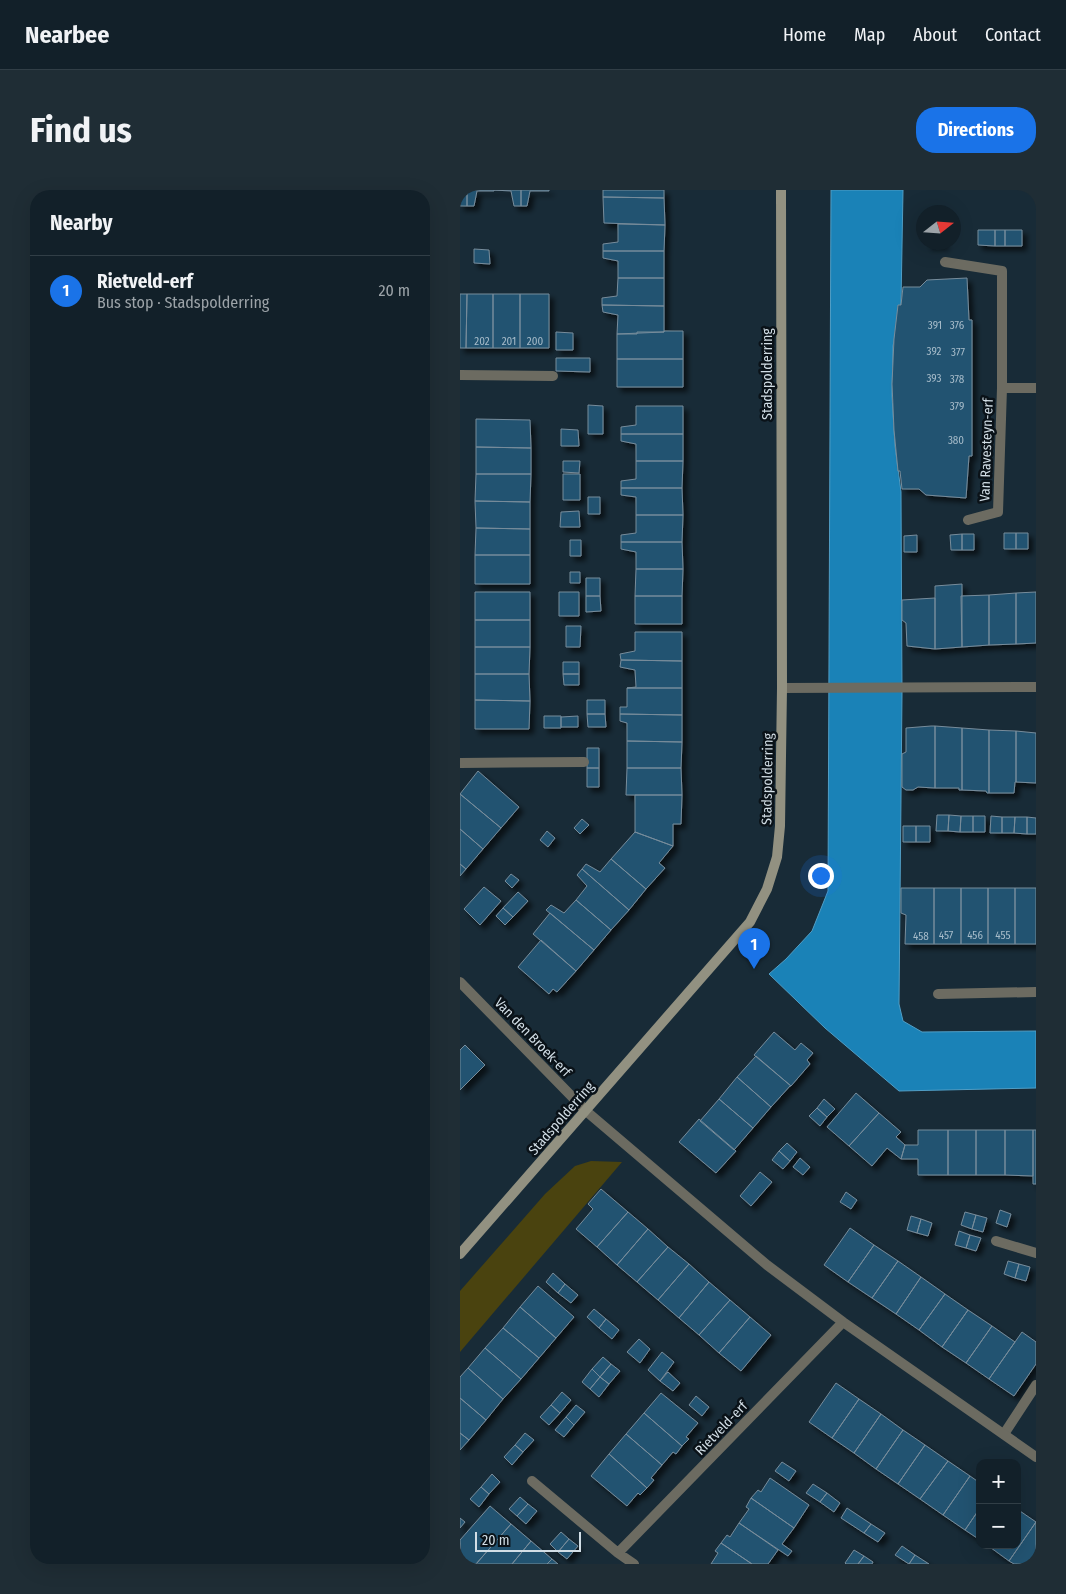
<!DOCTYPE html>
<meta charset="utf-8">
<style>
body{margin:0;font-family:"Fira Sans Condensed",sans-serif;background:#1f2d35;color:#f1f3f6}
.controls{position:absolute;right:15px;bottom:15px;display:grid;overflow:hidden;border-radius:10px;box-shadow:0 5px 20px #0002}
.controls button{width:45px;height:45px;display:grid;place-items:center;padding:0;border:0;border-bottom:1px solid #313e46;background:#122029;color:#f1f3f6;font:25px sans-serif}
.compass{position:absolute;left:456px;top:15px;width:45px;height:45px;border-radius:50%;background:#122029;box-shadow:0 5px 20px #0002;rotate:73deg}
.scale{position:absolute;left:15px;bottom:12px;width:106px;box-sizing:border-box;padding-left:5px;border:2px solid #d2dee6;border-top:0;font-size:14px;line-height:18px;white-space:nowrap;color:#d2dee6;-webkit-text-stroke:4px #0a1218;paint-order:stroke}
.you{position:absolute;left:360px;top:685px;width:18px;height:18px;margin:-12px;border:4px solid #fff;border-radius:50%;background:#1a73e8;box-shadow:0 0 0 8px #1a73e833}
.badge{display:grid;place-items:center;width:32px;height:32px;border-radius:50%;background:#1a73e8;color:#fff;font-size:16px;font-weight:700}
.pin{position:absolute;translate:-50% -41px;filter:drop-shadow(0 1px 2px #0008)}
.pin::after{content:'';position:absolute;top:26px;width:18px;height:15px;background:inherit;clip-path:polygon(0 0,100% 0,50% 100%)}
.list{margin:0;padding:0;list-style:none}
h2{display:flex;justify-content:space-between;align-items:center;height:65px;margin:0;padding:0 20px;font-size:21px}
h2 small{font-size:16px;font-weight:400;color:#9ca3a8}
.list li{display:grid;grid-template-columns:32px 1fr auto;gap:15px;align-items:center;box-sizing:border-box;height:70px;padding:0 20px;border-top:1px solid #313e46}
.list b{display:block;font-size:19px;white-space:nowrap}
.list p{margin:0;font-size:16px;white-space:nowrap;color:#9ca3a8}
.list em{font-size:16px;font-style:normal;color:#9ca3a8}
.map{position:relative;flex:none;width:576px;height:1374px;overflow:hidden;border-radius:20px}
header{display:flex;align-items:center;gap:30px;box-sizing:border-box;height:70px;padding:0 25px;background:#122029;border-bottom:1px solid #313e46}
header strong{font-size:24px}
nav{display:flex;gap:28px;margin-inline-start:auto;font-size:18px}
.intro{display:flex;align-items:center;justify-content:space-between;box-sizing:border-box;height:120px;padding:0 30px}
h1{margin:0;font-size:35px}
.button{padding:12px 22px;border-radius:20px;background:#1a73e8;color:#fff;font-size:18px;font-weight:700}
main{display:flex;gap:30px;padding:0 30px}
aside{flex:1;background:#122029;border-radius:20px;box-shadow:0 5px 20px #0002}
.map>svg:first-child{display:block}
.green{fill:#4a430f}
.water{fill:#1a82b7;stroke:#519ec5}
.building{fill:#225371;stroke:#778c9b;filter:url(#shadow)}
.lines{fill:none;stroke-linecap:round;stroke-linejoin:round}
.lane{stroke:#6c6b61;stroke-width:10}
.street{stroke:#6c6b61;stroke-width:10}
.secondary{stroke:#929181;stroke-width:10}
.labels{text-anchor:middle;stroke-width:5;stroke-linejoin:round;paint-order:stroke}
.number-label{font-size:11px;fill:#a6bbc9}
.street-label{font-size:14px;fill:#d2dee6;stroke:#0a1218}
</style>
<header>
<strong>Nearbee</strong>
<nav><a>Home</a><a>Map</a><a>About</a><a>Contact</a></nav>
</header>
<div class="intro"><h1>Find us</h1><a class="button">Directions</a></div>
<main>
<aside>
<h2>Nearby<small></small></h2>
<ul class="list">
<li><span class="badge">1</span><div><b>Rietveld-erf</b><p>Bus stop · Stadspolderring</p></div><em>20 m</em></li>
</ul>
</aside>
<div class="map">
<svg width="576" height="1374" viewBox="0 0 576 1374">
<defs>
<filter id="shadow"><feDropShadow dx="4.5" dy="4.5" stdDeviation="2.5" flood-color="#0009"/></filter>
</defs>
<rect width="100%" height="100%" fill="#182b37"/>
<path class="green" d="M131,971L162,972L0,1162V1101L85,1004L115,976Z"/>
<path class="water" d="M371,0H443L441,113L433,156L432,206L435,256L441,302L442,503L439,814L443,831L462,842L576,841V898L439,901L365,838L309,784L326,769L352,741L368,701Z"/>
<path class="building" d="M0,0H7V16H0Z
M7,0H34V1H17L14,16H7Z
M34,0H61V16H54L51,1Z
M61,0H89V1H70L67,16H61Z
M143,0H204V8L143,7Z
M143,7L204,8L205,35L144,33Z
M158,34L205,35L204,61H143V54L158,52Z
M518,40H535V56L518,55Z
M535,40H545V56H535Z
M545,40H562V56H545Z
M467,52H484V55H467Z
M14,59L29,60L30,74L14,73Z
M143,61H204V88H158V71L143,68Z
M158,88H204V116L142,115V108L157,106Z
M507,88L509,130H512V266H509L506,308L466,305L459,299H442L440,281H438L434,240L432,194L434,149L438,115H441L443,97H460L467,90Z
M0,104H7L6,158H0Z
M7,104H33V158H6Z
M33,104H60V158H33Z
M60,104H89V158H60Z
M142,115L204,116V142L157,144L158,125L143,122Z
M204,141H223V169H157V144H177V142H204Z
M96,142L113,143V160H96Z
M96,168H130V182L96,181Z
M157,169H223V197H157Z
M128,215L143,216V244H128Z
M176,216H223V244H161V237L176,235Z
M16,229L70,230L71,258L16,257Z
M101,239L118,240L119,256H101Z
M161,244H223V271H176V254L161,251Z
M16,257L71,258V284H16Z
M103,271H120L119,283L103,282Z
M176,271H223L222,298H161V291L176,289Z
M16,284H71L70,312L15,311Z
M103,284H120V310H103Z
M161,298H222L223,325H176V307L161,305Z
M128,307H140V324H128Z
M15,311L70,312V339L16,338Z
M119,321L120,337H100L101,322Z
M176,325H223L222,352H161V345L176,343Z
M16,338L70,339V365H15Z
M544,343H556V359H544Z
M556,343H568V359H556Z
M502,344H514V360H502Z
M502,344V360H491L490,345Z
M457,345V362H444V346Z
M110,350H121V366H110Z
M161,352H222L223,379H176V362L161,359Z
M15,365H70V394H15Z
M176,379H223L222,406H175Z
M110,382H120V393H110Z
M126,388H140V406H126Z
M502,394V457L475,459V396Z
M15,402H70V430H15Z
M99,402H119V426H99Z
M576,402V453L556,454V403Z
M556,403V454L529,455V405Z
M529,405V455L502,457L501,406Z
M126,406H140L141,421L126,422Z
M175,406H222V434H175Z
M475,408V459L447,456L446,433L442,430V410Z
M15,430H70V457H15Z
M106,436H121L120,457H106Z
M175,442H222V471L161,470L160,464L175,461Z
M15,457H70L69,484H15Z
M161,470L222,471V498H167L176,497L175,480L160,477Z
M103,472H119V484H103Z
M15,484H69L70,511L15,510Z
M103,484H119V495H104Z
M167,498H222V525L160,524V517H167Z
M15,510L70,511L69,539H15Z
M127,510H145V524H127Z
M127,524H145L146,537H128Z
M160,524L222,525V552L167,551V533L160,531Z
M84,526H101V538H84Z
M118,526V537H101V527Z
M471,536H475V598L458,597L453,600H446L442,597V564L446,562V538Z
M475,536L502,538V600H499V598H475Z
M502,538L529,540V603H527L526,601L502,600Z
M529,540L556,541V592H555L554,603H529Z
M556,541L576,543V593L556,592Z
M167,551L222,552L221,578H167Z
M127,558H139V578H127Z
M127,578H139V597H127Z
M167,578H221L222,605H166Z
M18,581L59,617L41,638L0,604Z
M0,604L41,638L23,659L0,639Z
M175,605H222L221,634H213V656L175,642Z
M477,625H489L488,641H476Z
M489,625L501,626L500,642L488,641Z
M501,626H513V642H500Z
M513,626H525V642H513Z
M531,626L542,627V643H530Z
M542,627H555L554,643H542Z
M555,627H567V644L554,643Z
M567,627L576,628V644H567Z
M122,629L129,635L120,644L114,638Z
M443,636H456V652H443Z
M456,636H470V652H456Z
M0,639L23,659L6,679L0,674Z
M87,641L95,648L88,657L80,650Z
M175,642L213,656L199,673L205,678L186,699L151,669Z
M151,669L186,699L169,720L122,679L126,674L140,682Z
M0,674L6,679L0,686Z
M122,679L169,720L151,740L116,710L127,696L117,685Z
M51,684L59,690L52,698L45,691Z
M24,697L41,711L20,735L4,719Z
M441,698H474V754H445L446,725L441,723Z
M474,698H501V754H474Z
M501,698H528V754H501Z
M528,698H555V754H528Z
M555,698H576V754H555Z
M58,702L68,711L53,727L43,718Z
M116,710L151,740L134,760L86,720L91,715L104,723Z
M43,718L53,727L45,735L36,726Z
M90,723L134,760L116,781L73,744Z
M81,750L116,781L97,802L93,799L89,804L58,777Z
M314,842L335,860L341,853L353,863L347,870L350,874L331,896L294,865Z
M5,855L25,875L0,900V860Z
M296,866L331,896H330L311,917L277,887Z
M277,887L311,917L293,938L259,909Z
M396,903L419,923L389,956L367,937Z
M259,909L293,938L274,960L240,931Z
M364,909L375,919L367,927L357,918Z
M357,918L367,927L360,936L349,926Z
M419,923L441,942L436,947L445,955L441,969L427,958L412,976L389,956Z
M239,929L276,961L256,983L219,952Z
M458,940H488V985H458V969H441L445,955H458Z
M488,940H516V985H488Z
M516,940H545V985H516Z
M545,940H573V986L545,985Z
M573,940H576V994H573Z
M327,953L337,962L330,971L319,961Z
M319,961L330,971L323,979L312,970Z
M340,968L350,977L343,985L333,977Z
M300,982L312,992L291,1016L280,1006Z
M141,999L168,1022L137,1057L116,1039L133,1019L128,1014Z
M386,1002L397,1010L391,1019L380,1012Z
M540,1020L551,1024L547,1037L536,1033Z
M168,1022L188,1039L157,1075L137,1057Z
M505,1022L516,1025L512,1039L501,1035Z
M516,1025L527,1028L523,1042L512,1039Z
M451,1026L461,1029L457,1043L447,1040Z
M461,1029L472,1033L468,1046L457,1043Z
M390,1038L414,1055L388,1092L364,1075Z
M188,1039L208,1057L177,1092L157,1075Z
M499,1041L510,1045L506,1058L495,1055Z
M510,1045L521,1048L516,1061L506,1058Z
M414,1055L438,1071L412,1108L388,1092Z
M208,1057L229,1074L198,1110L177,1092Z
M438,1071L461,1087L436,1124L412,1108Z
M548,1071L559,1074L555,1088L544,1084Z
M229,1074L249,1092L219,1128L198,1110Z
M559,1074L570,1077L566,1091L555,1088Z
M93,1083L105,1094L98,1103L86,1092Z
M461,1087L485,1104L459,1140L436,1124Z
M249,1092L270,1110L239,1145L219,1128Z
M105,1094L118,1105L111,1113L98,1103Z
M78,1096L114,1127L96,1148L60,1117Z
M485,1104L508,1120L482,1157L459,1140Z
M270,1110L290,1127L259,1163L239,1145Z
M60,1117L96,1148L79,1168L43,1138Z
M134,1119L146,1129L139,1138L127,1127Z
M508,1120L532,1136L506,1173L482,1157Z
M290,1127L311,1145L281,1181L259,1163Z
M146,1129L159,1140L152,1149L139,1138Z
M532,1136L555,1152L529,1189L506,1173Z
M43,1138L79,1168L61,1189L25,1158Z
M562,1142L576,1152V1174L554,1206L529,1189Z
M179,1149L190,1159L180,1173L167,1162Z
M25,1158L61,1189L43,1209L8,1178Z
M202,1162L214,1172L200,1191L188,1180Z
M143,1167L151,1174L140,1187L132,1179Z
M151,1174L160,1181L149,1194L140,1187Z
M8,1178L43,1209L26,1230L0,1208V1187Z
M132,1179L140,1187L130,1199L122,1192Z
M208,1182L220,1193L213,1201L200,1191Z
M140,1187L149,1194L139,1207L130,1199Z
M376,1193L399,1209L372,1248L349,1232Z
M102,1202L111,1210L100,1223L91,1215Z
M201,1203L238,1233L226,1247L229,1249L222,1256L184,1223Z
M236,1206L249,1217L242,1226L229,1215Z
M0,1208L26,1230L9,1250L0,1243Z
M399,1209L421,1224L394,1263L372,1248Z
M91,1215L100,1223L89,1235L80,1227Z
M116,1215L125,1222L114,1235L106,1227Z
M184,1223L222,1256L216,1264L213,1262L202,1275L166,1244Z
M421,1224L443,1240L416,1279L394,1263Z
M106,1227L114,1235L104,1247L95,1240Z
M443,1240L465,1255L438,1294L416,1279Z
M0,1243L9,1250L0,1260Z
M65,1243L74,1250L63,1262L55,1255Z
M166,1244L202,1275L191,1288L194,1290L187,1298L149,1264Z
M55,1255L63,1262L52,1275L44,1267Z
M465,1255L488,1271L460,1309L438,1294Z
M149,1264L187,1298L180,1305L178,1303L167,1316L131,1286Z
M488,1271L510,1286L483,1325L460,1309Z
M322,1272L336,1281L329,1291L315,1281Z
M32,1284L40,1292L29,1304L21,1297Z
M510,1286L520,1293V1318L505,1340L483,1325Z
M310,1288L349,1315L334,1338L291,1308L298,1300L301,1302Z
M353,1294L367,1303L360,1312L346,1303Z
M21,1297L29,1304L19,1317L10,1309Z
M367,1303L380,1313L374,1322L360,1312Z
M60,1307L68,1314L57,1326L49,1319Z
M291,1308L334,1338L322,1354L332,1361L328,1366L279,1333L289,1319L286,1317Z
M68,1314L77,1321L66,1334L57,1326Z
M30,1316L51,1334L16,1374H1L0,1350Z
M387,1318L411,1334L404,1343L381,1328Z
M520,1318V1350L505,1340Z
M557,1319L576,1332L549,1371L527,1355H557Z
M0,1328L5,1332L0,1338Z
M576,1332V1374H554L549,1371Z
M279,1333L318,1360L308,1374H292L261,1353L267,1345L270,1347Z
M51,1334L71,1351L52,1374H16Z
M411,1334L425,1343L418,1352L404,1343Z
M101,1342L109,1349L98,1362L90,1354Z
M109,1349L118,1356L107,1369L98,1362Z
M71,1351L92,1369L87,1374H52Z
M261,1353L292,1374H251L258,1363L255,1361Z
M442,1356L455,1365L449,1374L435,1365Z
M394,1360L404,1366L398,1374H386L385,1373Z
M455,1365L469,1374H449Z
M404,1366L413,1372L412,1374H398Z
M92,1369L98,1374H87Z"/>
<g class="lines">
<path class="lane" d="M536,1051L576,1063
M544,1244L576,1195"/>
<path class="street" d="M485,72L542,81V198L538,322L508,330
M0,185L93,186
M542,198H576
M322,498L576,497
M0,573L124,572
M0,792L126,921L307,1075L383,1132L576,1267
M478,804L576,802
M72,1291L158,1363L174,1374
M158,1363L383,1132"/>
<path class="secondary" d="M0,1064L290,732L307,699L317,667L320,636L322,498L321,0"/>
</g>
<g class="labels">
<g class="number-label">
<text x="475" y="139">391</text>
<text x="497" y="139">376</text>
<text x="22" y="155">202</text>
<text x="49" y="155">201</text>
<text x="75" y="155">200</text>
<text x="474" y="165">392</text>
<text x="498" y="166">377</text>
<text x="474" y="192">393</text>
<text x="497" y="193">378</text>
<text x="497" y="220">379</text>
<text x="496" y="254">380</text>
<text x="486" y="749">457</text>
<text x="515" y="749">456</text>
<text x="543" y="749">455</text>
<text x="461" y="750">458</text>
</g>
<g class="street-label">
<text transform="translate(307 184) rotate(-90)" y="5">Stadspolderring</text>
<text transform="translate(526 260) rotate(-88)" y="5">Van Ravesteyn-erf</text>
<text transform="translate(307 589) rotate(-89)" y="5">Stadspolderring</text>
<text transform="translate(73 847) rotate(46)" y="5">Van den Broek-erf</text>
<text transform="translate(101 928) rotate(-49)" y="5">Stadspolderring</text>
<text transform="translate(261 1238) rotate(-46)" y="5">Rietveld-erf</text>
</g>
</g>
</svg>
<div class="controls">
<button>+</button>
<button>−</button>
</div>
<svg class="compass" viewBox="-18 -18 36 36"><path d="M0-13l5 13h-10z" fill="#e53935"/><path d="M0 13l5-13h-10z" fill="#9ca3a8"/></svg>
<div class="scale">20 m</div>
<div class="you"></div>
<div class="pin badge" style="left:294px;top:779px">1</div>
</div>
</main>
